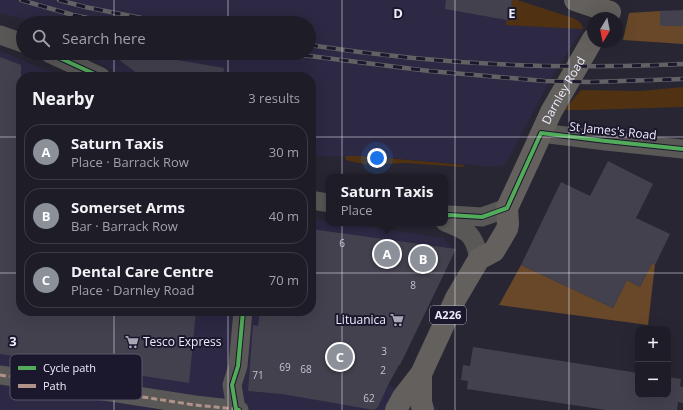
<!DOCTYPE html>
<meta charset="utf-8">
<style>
body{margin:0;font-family:"Open Sans",sans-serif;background:#26252e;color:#f1f3f6}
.controls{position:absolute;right:12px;bottom:12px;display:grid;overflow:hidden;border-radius:8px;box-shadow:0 4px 16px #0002}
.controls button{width:36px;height:36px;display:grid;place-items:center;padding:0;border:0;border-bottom:1px solid #3c3a43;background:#1e1c26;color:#f1f3f6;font:20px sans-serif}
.compass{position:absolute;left:587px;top:12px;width:36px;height:36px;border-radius:50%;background:#1e1c26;box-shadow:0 4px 16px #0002;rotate:190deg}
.you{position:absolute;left:377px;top:158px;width:14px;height:14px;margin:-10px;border:3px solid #fff;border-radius:50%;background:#1a73e8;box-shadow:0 0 0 6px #1a73e833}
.badge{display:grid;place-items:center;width:26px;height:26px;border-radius:50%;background:#8c9099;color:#fff;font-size:13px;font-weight:700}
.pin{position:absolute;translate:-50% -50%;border:2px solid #fff;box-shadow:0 1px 4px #0006}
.popup{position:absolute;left:326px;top:174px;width:122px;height:52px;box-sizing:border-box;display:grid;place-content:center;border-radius:8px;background:#1e1c26;filter:drop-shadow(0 1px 3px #0005);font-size:13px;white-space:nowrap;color:#a1a1a7}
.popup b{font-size:15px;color:#f1f3f6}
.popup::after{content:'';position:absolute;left:50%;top:100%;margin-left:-8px;border:8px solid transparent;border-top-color:#1e1c26}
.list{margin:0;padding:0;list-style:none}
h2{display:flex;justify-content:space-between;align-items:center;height:52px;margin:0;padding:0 16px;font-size:17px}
h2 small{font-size:13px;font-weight:400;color:#a1a1a7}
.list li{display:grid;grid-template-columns:26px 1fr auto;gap:12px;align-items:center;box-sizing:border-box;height:56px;margin:0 8px 8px;padding:0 8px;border:1px solid #3c3a43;border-radius:16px}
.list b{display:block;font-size:15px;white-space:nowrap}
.list p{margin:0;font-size:13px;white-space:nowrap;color:#a1a1a7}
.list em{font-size:13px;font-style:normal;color:#a1a1a7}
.icon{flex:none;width:22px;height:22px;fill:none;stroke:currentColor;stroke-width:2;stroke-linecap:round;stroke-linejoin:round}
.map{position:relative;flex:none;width:683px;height:410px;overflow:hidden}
.search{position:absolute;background:#1e1c26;box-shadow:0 4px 16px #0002;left:16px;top:16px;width:300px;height:44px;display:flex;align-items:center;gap:10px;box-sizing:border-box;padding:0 14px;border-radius:22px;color:#a1a1a7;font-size:15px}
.panel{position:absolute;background:#1e1c26;box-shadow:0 4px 16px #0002;left:16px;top:72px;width:300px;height:244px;border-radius:16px}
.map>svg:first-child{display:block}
.built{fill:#2d2843}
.green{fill:#503212}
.forest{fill:#684828}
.building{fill:#44414f}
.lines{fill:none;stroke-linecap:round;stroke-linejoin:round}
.street{stroke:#5a5757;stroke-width:19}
.primary{stroke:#64605d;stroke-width:22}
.rail-casing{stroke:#646165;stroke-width:4.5}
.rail{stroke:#1b172d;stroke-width:3;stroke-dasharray:9;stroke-linecap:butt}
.quiet{stroke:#af9288;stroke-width:3;stroke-dasharray:6 3;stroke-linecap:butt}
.cycleway-casing{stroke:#1b172d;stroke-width:6}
.cycleway{stroke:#51ab58;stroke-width:4}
.grid{fill:none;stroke:#eeecfc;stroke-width:1;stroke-opacity:0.55}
.labels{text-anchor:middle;stroke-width:4;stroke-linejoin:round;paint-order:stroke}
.number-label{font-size:10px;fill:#c4c1d1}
.shield{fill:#1b172d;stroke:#afacbe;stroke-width:1}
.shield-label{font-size:11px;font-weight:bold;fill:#eeecfc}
.street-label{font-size:12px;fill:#eeecfc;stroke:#1b172d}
.poi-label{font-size:12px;fill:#eeecfc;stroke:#1b172d;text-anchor:end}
.key{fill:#1b172d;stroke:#5a576b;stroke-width:1}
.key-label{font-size:11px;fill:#eeecfc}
.grid-label{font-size:13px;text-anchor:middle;font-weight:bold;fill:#eeecfc;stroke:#1b172d;stroke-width:4;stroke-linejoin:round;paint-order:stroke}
</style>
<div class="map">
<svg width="683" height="410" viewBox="0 0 683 410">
<rect width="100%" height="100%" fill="#282632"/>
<path class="built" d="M0,0H517L573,18L579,21L582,25L583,29L553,75L505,165L495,167L364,156L311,157V77H127L79,53H309V23H37L0,13Z
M0,51L64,77H21V311H311V218L329,221V223H345L444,238L455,251L400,365H399L388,385L431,401L439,410H0Z"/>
<path class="green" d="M512,0H517L573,18C579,21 582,23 583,29L505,25L512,7L511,6Z
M683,87V107L586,110H564L581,90L641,91Z
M345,156H364L464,165L463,167L406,163L384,164H380V160L367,159V165L346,160Z"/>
<path class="forest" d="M660,11V26H683V44L623,40L629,13Z
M652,263L655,265L648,325L499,305L521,265L613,308L627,280L640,287Z"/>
<path class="building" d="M446,0H512L511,6L512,7L507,20L445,9Z
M683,10V26H660V11Z
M110,53H136L224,68L223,77H156L138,74Z
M0,57L21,65V311H196L189,383L0,354Z
M608,161L653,184L636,218L670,234L655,265L652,263L640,287L627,280L613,308L521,265L561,182L590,196Z
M311,229L456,249L400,365H399L388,385L378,407L374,410L282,394L248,391L253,325L258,326L260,311H311Z
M473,347L638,373V395H668V377L681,379L680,386L683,387V403L678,402L677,410H606L467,389L468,381L461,380L463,365L470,366Z"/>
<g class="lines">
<path class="street" d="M0,35L23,43
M49,53L101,77
M541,133L606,141L683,149
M311,200L329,203
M445,217L449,215L482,217L507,208
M445,222C468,231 474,233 479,259
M0,375L195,405L239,410
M236,409L232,385L238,366L243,311"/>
<g class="primary">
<path d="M575,0L610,12L606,18"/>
<path d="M421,374V402L423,410"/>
<path id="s1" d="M396,410L403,397L421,374L456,298L479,259L494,251L507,229L508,224L507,208L533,152L551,112L593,39"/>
</g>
<g class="rail-casing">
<path id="rail" d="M21,0L73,15L112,23
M59,0L85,7L167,23
M309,45C408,60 510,68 610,66C635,66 659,65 683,64
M286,53L429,71L545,81L591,82L683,79"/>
</g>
<use href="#rail" class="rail"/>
<path class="quiet" d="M0,375L195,405L236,409"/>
<g class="cycleway-casing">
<path id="cycleway" d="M49,53L101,77
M445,217L449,215L482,217L507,208L541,133L606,141L683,149
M239,410L236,409L232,385L238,366L243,311"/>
</g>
<use href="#cycleway" class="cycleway"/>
</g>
<path class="grid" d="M114,0V23M228,0V23M342,0V410M455,0V410M569,0V410M114,53V77M228,53V77M0,137H21M311,137H683M0,273H21M311,273H683M114,311V410M228,311V410"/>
<defs>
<g id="supermarket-bare" transform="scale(1.08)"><path d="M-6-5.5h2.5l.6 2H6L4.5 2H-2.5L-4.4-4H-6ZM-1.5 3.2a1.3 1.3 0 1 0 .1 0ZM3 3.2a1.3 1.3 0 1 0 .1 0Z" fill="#a9a7b5" stroke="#1b172d" stroke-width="2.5" paint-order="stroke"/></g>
</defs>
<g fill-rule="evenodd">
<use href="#supermarket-bare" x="397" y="320"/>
<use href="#supermarket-bare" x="132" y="342"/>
</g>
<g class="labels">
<g class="number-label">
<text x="342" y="247">6</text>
<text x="413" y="289">8</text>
<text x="384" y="355">3</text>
<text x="285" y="371">69</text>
<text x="306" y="373">68</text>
<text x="383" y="374">2</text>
<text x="258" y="379">71</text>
<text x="369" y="402">62</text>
</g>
<rect class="shield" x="430" y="306" width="36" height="18" rx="3"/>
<g class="shield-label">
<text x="448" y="319">A226</text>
</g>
<g class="street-label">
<text dy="4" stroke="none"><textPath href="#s1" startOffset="367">Darnley Road</textPath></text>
<text transform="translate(613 131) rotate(6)" y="4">St James's Road</text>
</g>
<g class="poi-label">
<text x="386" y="324">Lituanica</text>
<text x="143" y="346" text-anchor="start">Tesco Express</text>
</g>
</g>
<rect x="10" y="354" width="132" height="46" rx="6" class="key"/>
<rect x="18" y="366" width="18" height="4" fill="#51ab58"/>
<rect x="18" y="384" width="18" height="4" fill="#af9288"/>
<g class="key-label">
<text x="43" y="372">Cycle path</text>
<text x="43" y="390">Path</text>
</g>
<g class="grid-label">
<text x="398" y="18">D</text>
<text x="512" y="18">E</text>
<text x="13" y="346">3</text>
</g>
</svg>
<div class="controls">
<button>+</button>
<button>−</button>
</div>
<svg class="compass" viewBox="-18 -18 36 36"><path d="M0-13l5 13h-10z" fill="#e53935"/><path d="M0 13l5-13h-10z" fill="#a1a1a7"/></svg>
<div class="you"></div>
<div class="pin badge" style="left:387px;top:254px">A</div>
<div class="popup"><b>Saturn Taxis</b>Place</div>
<div class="pin badge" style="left:423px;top:259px">B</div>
<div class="pin badge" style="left:340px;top:357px">C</div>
<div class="search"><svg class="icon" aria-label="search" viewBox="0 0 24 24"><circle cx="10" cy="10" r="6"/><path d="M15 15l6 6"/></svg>Search here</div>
<section class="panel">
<h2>Nearby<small>3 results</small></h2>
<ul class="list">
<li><span class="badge">A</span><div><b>Saturn Taxis</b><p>Place · Barrack Row</p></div><em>30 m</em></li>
<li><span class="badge">B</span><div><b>Somerset Arms</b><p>Bar · Barrack Row</p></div><em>40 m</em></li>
<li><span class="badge">C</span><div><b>Dental Care Centre</b><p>Place · Darnley Road</p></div><em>70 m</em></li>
</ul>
</section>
</div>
